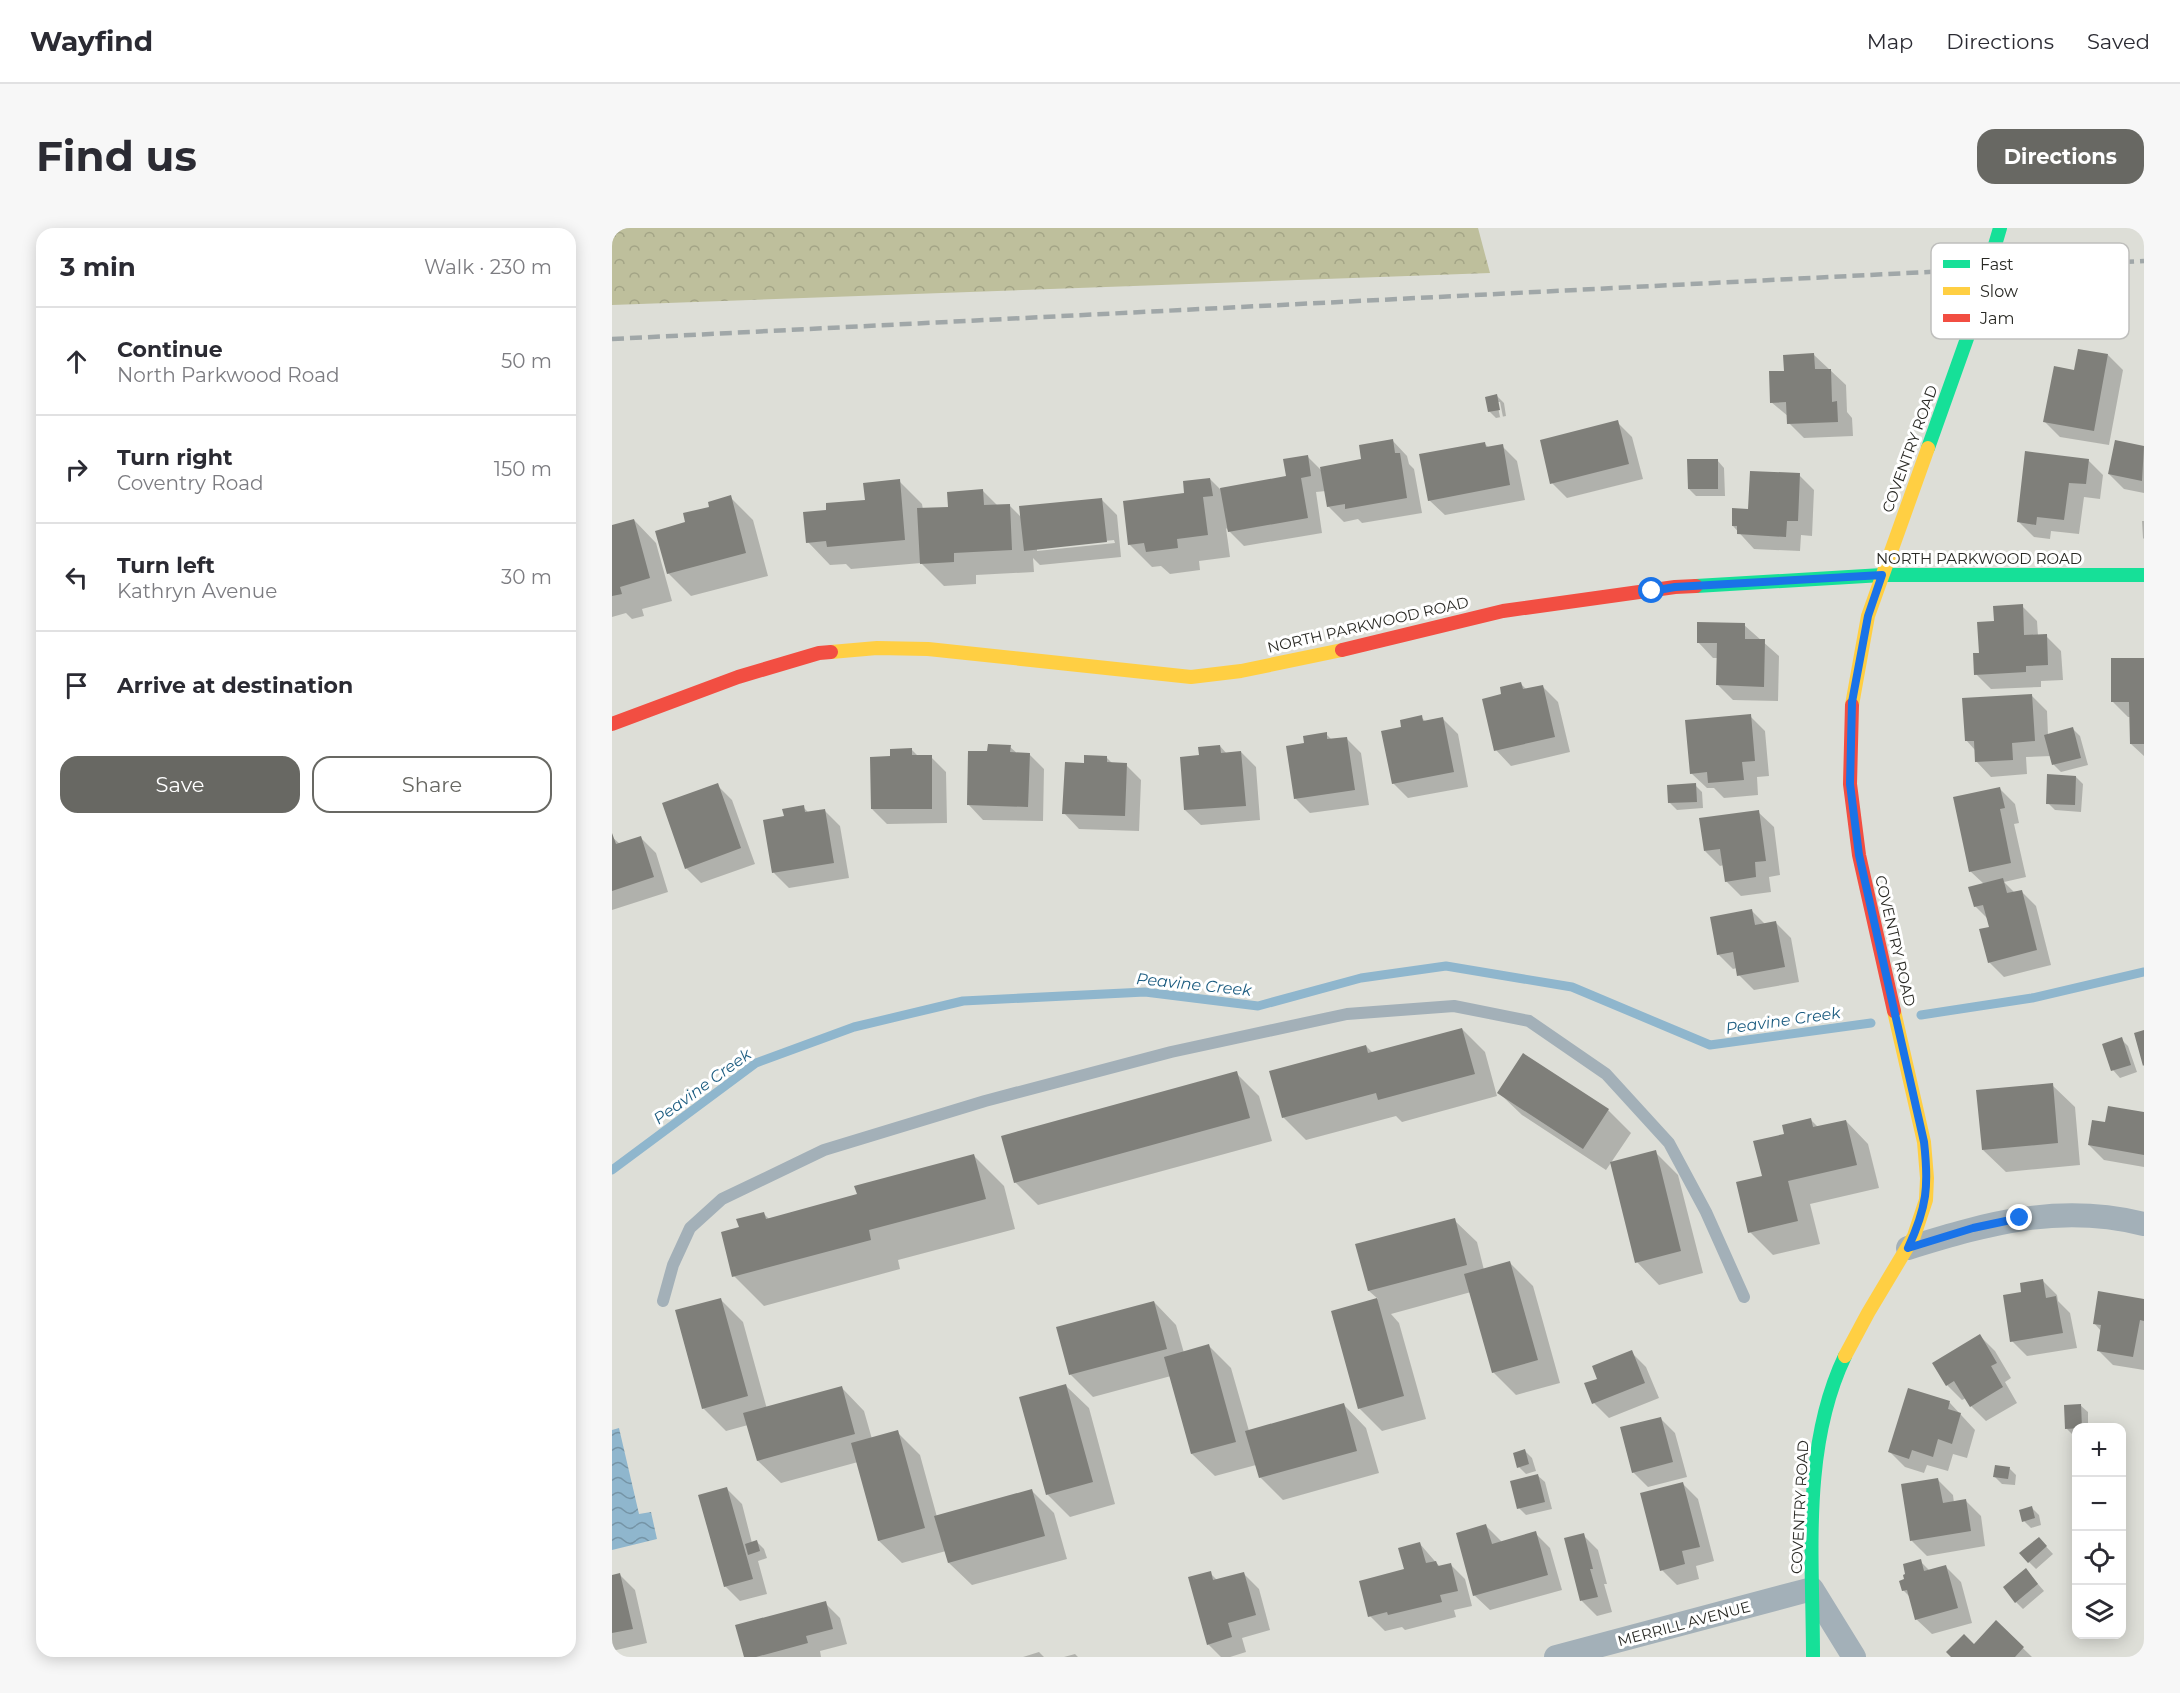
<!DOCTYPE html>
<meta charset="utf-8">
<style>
body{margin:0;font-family:Montserrat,sans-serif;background:#f7f7f7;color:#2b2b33}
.controls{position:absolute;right:18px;bottom:18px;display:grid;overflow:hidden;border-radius:12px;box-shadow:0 3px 15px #0003}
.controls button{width:54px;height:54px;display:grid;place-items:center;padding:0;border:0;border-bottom:2px solid #e1e1e2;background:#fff;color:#2b2b33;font:30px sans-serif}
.stop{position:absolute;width:18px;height:18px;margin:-14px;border:4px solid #1a73e8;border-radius:50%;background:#fff}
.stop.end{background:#1a73e8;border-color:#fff;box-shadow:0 2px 6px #0008}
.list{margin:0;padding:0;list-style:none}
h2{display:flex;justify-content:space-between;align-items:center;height:78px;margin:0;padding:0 24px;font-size:26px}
h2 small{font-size:20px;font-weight:400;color:#7c7c81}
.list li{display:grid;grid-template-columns:39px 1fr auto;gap:18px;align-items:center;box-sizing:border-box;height:108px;padding:0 24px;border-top:2px solid #e1e1e2}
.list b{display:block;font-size:22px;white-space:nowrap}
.list p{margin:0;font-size:20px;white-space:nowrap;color:#7c7c81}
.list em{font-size:20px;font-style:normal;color:#7c7c81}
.actions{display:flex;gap:12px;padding:18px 24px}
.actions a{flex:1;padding:14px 0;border:2px solid #686863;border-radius:18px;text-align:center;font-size:21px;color:#686863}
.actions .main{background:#686863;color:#fff}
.icon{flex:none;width:33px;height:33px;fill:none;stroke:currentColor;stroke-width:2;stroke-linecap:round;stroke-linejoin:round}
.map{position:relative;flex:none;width:1532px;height:1429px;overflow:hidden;border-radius:18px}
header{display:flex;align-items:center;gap:36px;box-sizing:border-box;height:84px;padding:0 30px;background:#fff;border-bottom:2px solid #e1e1e2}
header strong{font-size:28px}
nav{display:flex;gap:33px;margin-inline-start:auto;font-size:21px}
.intro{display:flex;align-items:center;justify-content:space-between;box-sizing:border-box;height:144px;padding:0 36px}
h1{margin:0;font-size:42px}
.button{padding:15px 27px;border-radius:18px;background:#686863;color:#fff;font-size:21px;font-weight:700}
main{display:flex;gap:36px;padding:0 36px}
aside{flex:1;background:#fff;border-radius:18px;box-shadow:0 3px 15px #0003}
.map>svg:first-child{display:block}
.forest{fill:url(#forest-crowns)}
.water{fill:url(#water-waves)}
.shadow{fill:#0003;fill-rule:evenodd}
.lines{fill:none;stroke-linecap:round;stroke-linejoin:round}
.stream{stroke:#8fb6cd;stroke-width:9}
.building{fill:#7f7f7a}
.lane{stroke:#a3b0b8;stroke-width:12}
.street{stroke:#a3b0b8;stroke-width:24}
.fast{stroke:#16e098;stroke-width:14}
.slow{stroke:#ffcf43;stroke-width:14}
.jam{stroke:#f24e42;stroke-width:14}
.rail{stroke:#a0a7a8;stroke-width:4.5;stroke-dasharray:12 6;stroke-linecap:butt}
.route{stroke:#1a73e8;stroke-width:8}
.labels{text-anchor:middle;stroke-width:6;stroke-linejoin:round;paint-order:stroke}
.street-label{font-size:15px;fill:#292924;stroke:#fff}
.water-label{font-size:16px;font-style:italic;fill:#1d5d81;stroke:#fff}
.key{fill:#fff;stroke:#bfbfbd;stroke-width:1.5}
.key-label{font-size:16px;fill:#292924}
</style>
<header>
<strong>Wayfind</strong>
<nav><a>Map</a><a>Directions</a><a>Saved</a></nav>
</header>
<div class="intro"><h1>Find us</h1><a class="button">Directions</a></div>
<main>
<aside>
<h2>3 min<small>Walk · 230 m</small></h2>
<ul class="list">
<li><svg class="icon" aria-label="ahead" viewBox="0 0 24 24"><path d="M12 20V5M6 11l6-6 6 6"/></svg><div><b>Continue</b><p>North Parkwood Road</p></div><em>50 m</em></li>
<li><svg class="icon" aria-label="right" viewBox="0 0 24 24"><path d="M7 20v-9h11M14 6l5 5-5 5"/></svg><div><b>Turn right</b><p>Coventry Road</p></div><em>150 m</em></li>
<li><svg class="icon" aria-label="left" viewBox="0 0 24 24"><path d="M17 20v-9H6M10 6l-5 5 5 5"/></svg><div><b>Turn left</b><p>Kathryn Avenue</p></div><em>30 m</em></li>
<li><svg class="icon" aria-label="arrive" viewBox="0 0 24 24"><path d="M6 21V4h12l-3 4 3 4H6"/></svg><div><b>Arrive at destination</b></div></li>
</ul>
<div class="actions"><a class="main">Save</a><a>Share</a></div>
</aside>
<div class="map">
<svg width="1532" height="1429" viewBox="0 0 1532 1429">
<defs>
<pattern id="forest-crowns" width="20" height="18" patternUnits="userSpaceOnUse" patternTransform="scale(1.5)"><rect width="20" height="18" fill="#bebf9c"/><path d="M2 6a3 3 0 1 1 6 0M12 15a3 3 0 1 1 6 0" fill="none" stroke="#a3a486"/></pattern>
<pattern id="water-waves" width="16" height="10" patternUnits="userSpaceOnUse" patternTransform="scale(1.5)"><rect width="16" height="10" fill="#8fb6cd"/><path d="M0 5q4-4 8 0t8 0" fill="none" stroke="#7594a6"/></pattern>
</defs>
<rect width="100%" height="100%" fill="#ddded7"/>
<path class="forest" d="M0,0H866L878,45L0,77Z"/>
<path class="water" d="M7,1200L27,1286L39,1284L45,1311L0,1322V1202Z"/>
<path class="shadow" d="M1202,127L1234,157L1235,184L1240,190L1241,208L1192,210L1177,195V189L1159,174L1173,144Z
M1496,127L1511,142L1497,217L1448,209L1433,194L1464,144Z
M885,168L892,175L894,188L884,190L877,183ZM885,174H888L891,189H888Z
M1005,194L1020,209L1031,251L955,270L940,255Z
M780,212L795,228L797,236L802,241L810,285L750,295L746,291L732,294L716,278L714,263L704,264L710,305L632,318L614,300L618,329L587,333L588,342L558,346L549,338L540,339L517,316L574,266L598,251L608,261L676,250L695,228L710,243L751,233Z
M1504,213L1532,219V265L1512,261L1497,246Z
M872,215L877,220L890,218L905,233L913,272L833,287L817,272Z
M1105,232L1112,240L1113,268H1084L1077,261Z
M1476,232L1491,247L1488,271L1472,269L1467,306L1439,303L1438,311L1422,309L1407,294Z
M1187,247L1202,262L1200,308L1189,307L1188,323L1142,321L1121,298L1138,282Z
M287,253L310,276L311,282L337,280L371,263L386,278L397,277L410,290L490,272L505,287L509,329L428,337L421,330L422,344L364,347V356L332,358L309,335L239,341L234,336L218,337L196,314L215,284L255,273ZM502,312L503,315L425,323V320Z
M118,269L141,292L156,348L79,368L56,345L75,295Z
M22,292L44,315L60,373L30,381L32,388L20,391L14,385L0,389V298Z
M1530,293H1532V311L1531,310Z
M1410,378L1425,393L1426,408H1434L1449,423L1451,452L1429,453V459L1379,461L1364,446L1368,426L1384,393Z
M1132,397L1167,428L1166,473L1121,472L1106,457V430H1101L1086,414Z
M1532,432V528L1519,516V489H1516L1501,474Z
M909,456L915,462L930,458L946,474L958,524L899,538L884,522L891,467Z
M1420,468L1435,483L1436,507L1461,501L1468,508L1476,537L1449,544L1442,537L1439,528L1414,529L1415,546L1379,549L1364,533L1363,522L1354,512Z
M1138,488L1153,503L1157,548L1145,549L1146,567L1112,570L1102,560H1095L1079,545Z
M809,489L814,494L831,491L846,506L856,559L796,570L781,555L791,500Z
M714,506L720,512L734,510L749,525L757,577L698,585L683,570L694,517Z
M608,518L615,526L629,524L644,539L648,592L589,597L573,582Z
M398,519L406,526H417L432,541L431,593L371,592L356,576L377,525Z
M300,522L307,529H319L334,544L335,595L275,596L260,581L279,530Z
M494,529L501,536L514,537L529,552L527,603L467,601L452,585L473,536Z
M1464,549L1471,556L1469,584L1443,582L1436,575Z
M105,557L120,572L143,636L89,655L74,640Z
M1083,557L1090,564L1091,580L1065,582L1057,574Z
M1388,561L1403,576L1407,595L1402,596L1414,649L1392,654L1403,665L1409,663L1424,678L1439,737L1392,749L1377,734L1379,700L1377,692L1363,678L1372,656L1358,643Z
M191,579L197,585L213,583L228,598L237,650L177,660L162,645L173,589Z
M1146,584L1162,599L1168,647L1157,649L1159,664L1129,668L1114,653L1112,637L1108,638L1093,623Z
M0,609L8,616L29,610L44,625L56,664L0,682Z
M1140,683L1154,697L1164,695L1179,710L1187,754L1142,762L1127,747L1125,740L1121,741L1106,726Z
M850,801L873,824L885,868L790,894L784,888L694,912L671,889L754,818L761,825Z
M1509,811L1516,818L1525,844L1508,850L1501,842Z
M624,845L647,868L660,913L426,977L403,954Z
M1440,857L1463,879L1468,937L1394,944L1371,922Z
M887,865L996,882L1019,905L994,942L910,887Z
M1532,886V939L1492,932L1477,917L1494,896Z
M1199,892L1206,899L1234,893L1256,916L1267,960L1198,976L1208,1016L1161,1027L1138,1004L1151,949L1174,907Z
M1043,924L1066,947L1091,1045L1047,1057L1025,1034Z
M362,928L392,958L403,1001L286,1032L288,1041L152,1078L122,1048L128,1000L152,986L157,991L246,967Z
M842,992L865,1014L872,1042L898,1035L921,1058L948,1155L904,1167L881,1144L859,1064L779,1086L787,1095L814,1191L770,1203L747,1180L721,1084L766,1071L757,1063L745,1018Z
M1430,1052L1445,1067L1446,1073L1458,1085L1465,1120L1415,1128L1400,1113L1411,1065Z
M108,1071L131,1094L155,1181L230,1160L252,1183L260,1211L285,1204L308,1227L325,1289L419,1262L442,1285L455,1331L360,1357L337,1335L334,1323L290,1335L267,1313L246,1234L169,1255L146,1233L136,1197L114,1203L91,1180Z
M1532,1073V1142L1501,1137L1486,1122L1489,1103L1482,1095Z
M542,1074L564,1097L572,1125L597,1118L619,1140L637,1203L732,1177L754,1200L767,1245L671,1272L648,1249L644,1237L603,1248L580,1226L559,1148L481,1169L458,1146Z
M1368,1108L1383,1123L1399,1150L1393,1154L1405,1175L1374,1193L1359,1178L1354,1170L1350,1172L1335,1157Z
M1019,1124L1034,1139L1047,1170L997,1190L982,1175L987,1151Z
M454,1158L477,1180L503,1276L458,1289L435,1266Z
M1297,1162L1338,1175L1363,1202L1355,1230L1341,1226L1336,1243L1315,1237L1312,1245L1293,1239L1278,1224Z
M1468,1177L1476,1184V1200H1464V1208H1462L1455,1201Z
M1048,1190L1063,1205L1075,1249L1036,1259L1021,1244Z
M1460,1213H1464V1227L1460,1222Z
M913,1223L920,1230L924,1243L914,1246L907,1239Z
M1397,1240L1404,1247L1403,1257L1390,1256L1383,1249Z
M925,1247L933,1254L940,1281L914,1287L907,1280Z
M1326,1252L1341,1267L1342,1275L1354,1273L1369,1288L1373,1318L1315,1328L1300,1313Z
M1071,1256L1086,1271L1102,1333L1084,1338L1087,1351L1065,1357L1050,1342Z
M115,1261L130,1276L140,1315L144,1313L152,1321L155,1330L146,1333L155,1366L128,1373L113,1358Z
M1419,1279L1427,1287L1429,1297L1419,1300L1412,1293Z
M874,1298L890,1314L923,1305L938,1320L950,1362L878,1382L862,1367Z
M971,1307L986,1322L995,1356H992L1000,1384L985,1388L970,1373Z
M1427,1311L1441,1326L1424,1341L1417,1334Z
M808,1316L828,1339L838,1336L853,1351L860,1378L842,1382L844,1389L793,1402L790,1399L773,1403L758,1388L793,1342Z
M1308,1333L1318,1343L1334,1339L1349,1354L1360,1395L1320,1406L1304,1391L1299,1370L1291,1362L1294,1353Z
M1414,1342L1432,1363L1411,1381L1404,1374Z
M598,1345L606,1353L632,1346L647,1361L658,1402L630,1410L634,1424L618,1429H609L596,1416Z
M8,1347L23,1362L35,1415L0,1423V1349Z
M213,1375L228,1390L235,1416L208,1423L209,1429H133L125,1398Z
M1384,1394L1420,1429H1341L1336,1424L1362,1418Z
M427,1424L432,1429H411Z
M463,1426L466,1429H452Z"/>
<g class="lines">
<path class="stream" d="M1309,787L1420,770L1532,744
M0,942L144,835L242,799L351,773L533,764L646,778L749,750L834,738L960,759L1098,817L1259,795"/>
</g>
<path class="building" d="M1466,121L1496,126L1482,203L1431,194L1442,138L1462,142Z
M1202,125L1203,141H1219L1220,174L1225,173L1226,194L1175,196L1174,174L1158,175L1157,143H1172L1171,127Z
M885,166L888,182L876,184L873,169Z
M1006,192L1017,236L938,256L928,212Z
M781,211L783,225H788L795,270L733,281V276L715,279L708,239L749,231L747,217Z
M1503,212L1532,218L1530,253L1496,246Z
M873,214L874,219L891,216L898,257L816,273L807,226Z
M1413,223L1477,231L1474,256L1457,255L1452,292L1425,289L1424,297L1405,294Z
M696,227L699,248L689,250L696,290L616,304L608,260L674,248L671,231Z
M1075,231H1106V261H1076Z
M1138,243L1188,245L1186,293H1175L1174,309L1125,306V298H1120V280L1136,281Z
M598,250L601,268L591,269L596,307L565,311L566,320L534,324L532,315L516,317L511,273L572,265L571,253Z
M288,251L293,312L215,319L214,313L194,315L191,284L214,282V275L253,272L251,255Z
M371,261L372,277L398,276L400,322L342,325V334L308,336L305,280L336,279L335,264Z
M119,267L134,325L55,346L43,303L73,294L71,285L97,279L96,274Z
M490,270L495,314L412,323L407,278Z
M22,291L38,350L8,359L10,366L0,368V297Z
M1411,376L1412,407L1435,406L1436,437L1414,438V444L1362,447L1361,425H1367L1365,394L1382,393L1381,378Z
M1085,394L1133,395V411H1153L1152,459L1104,457L1105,415H1085Z
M1499,430H1532V516H1518L1517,474H1499Z
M909,454L911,461L931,457L943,509L882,523L870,471L889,466L888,459Z
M1420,466L1423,513L1400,515L1401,532L1363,534L1362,513H1353L1350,470Z
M1139,486L1143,533L1130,534L1132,552L1096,555L1095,544L1078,546L1073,492Z
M810,487L811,493L831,489L842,544L780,556L769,503L789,499L788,492Z
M1461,499L1469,530L1440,537L1432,507Z
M715,504V511L735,509L743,562L682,571L674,518L692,515L691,508Z
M376,516L399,517L398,524L418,525L416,579L355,577L356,523H375Z
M608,517L609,525L629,523L634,578L572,582L568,529L587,527L586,519Z
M300,520V527H320V581H259L258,529L278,528V521Z
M472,527L495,528V534L515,535L513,588L450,586L453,534L472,535Z
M1435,546L1464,548L1463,577L1434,576Z
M106,555L129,620L73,641L50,575Z
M1084,555L1085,574L1056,575L1055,557Z
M1388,559L1393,580L1388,581L1399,635L1357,644L1341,569Z
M192,577L193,584L213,581L222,635L160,645L151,592L172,588L170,581Z
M1147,582L1154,633L1143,634L1144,649L1113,654L1108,621L1092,623L1087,590Z
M0,605L4,616L29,608L42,649L0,663Z
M1391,650L1395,665L1410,662L1425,722L1376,735L1367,701L1377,699L1371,677L1362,679L1356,659Z
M1140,681L1143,697L1164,693L1173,739L1125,748L1121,724L1105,727L1098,689Z
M850,800L863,846L766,872L764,865L670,890L657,843L754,817L756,825Z
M1532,802V837L1531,838L1522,805Z
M1510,809L1519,837L1499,843L1490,816Z
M911,825L997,881L971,921L885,865Z
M625,843L638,890L402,955L389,908Z
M1441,855L1446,915L1370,922L1364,862Z
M1496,878L1532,884V927L1476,917L1480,892L1493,894Z
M1199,890L1201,899L1234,892L1245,937L1176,953L1186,993L1136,1005L1124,954L1150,948L1141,913L1172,906L1170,897Z
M1044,922L1069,1023L1023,1035L998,934Z
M362,926L374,971L257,1002L259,1012L120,1049L109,1004L127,999L124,991L152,984L154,991L245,966L242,958Z
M843,990L855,1037L756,1063L743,1016Z
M898,1033L926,1132L880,1145L852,1046Z
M1431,1051L1434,1070L1444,1068L1451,1105L1398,1114L1391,1067L1409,1064L1408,1055Z
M1486,1063L1532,1071V1093L1528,1092L1521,1129L1485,1123L1489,1097L1481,1096Z
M109,1070L136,1168L90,1181L63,1082Z
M765,1070L792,1168L746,1181L719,1083Z
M542,1073L555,1121L457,1147L444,1099Z
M1368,1106L1385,1135L1379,1138L1391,1159L1358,1179L1342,1153L1334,1158L1320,1135Z
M597,1116L624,1214L579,1226L552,1129Z
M1020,1122L1033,1155L980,1176L972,1155L985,1151L980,1138Z
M454,1156L481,1254L434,1267L407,1169Z
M230,1158L243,1206L145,1233L131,1185Z
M1296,1160L1338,1173L1336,1181L1349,1185L1340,1216L1326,1211L1321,1229L1300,1222L1297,1231L1276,1224Z
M732,1175L745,1223L647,1250L633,1203Z
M1469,1176L1470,1200L1453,1201L1452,1177Z
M1049,1189L1061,1234L1020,1245L1008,1199Z
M286,1202L313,1300L266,1313L239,1215Z
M913,1221L917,1236L905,1240L901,1225Z
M1383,1237L1398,1239L1396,1251L1381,1249Z
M926,1246L933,1274L905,1281L898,1253Z
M1326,1250L1331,1275L1354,1271L1359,1303L1298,1313L1289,1256Z
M1071,1254L1088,1319L1070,1323L1073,1336L1048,1343L1028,1265Z
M115,1259L141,1351L112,1359L86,1267Z
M420,1261L433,1308L336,1335L322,1288Z
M1420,1278L1423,1290L1410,1294L1407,1282Z
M874,1296L880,1316L924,1303L936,1347L861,1368L844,1305Z
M972,1305L981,1341H978L986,1369L968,1373L952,1310Z
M1427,1309L1435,1318L1416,1335L1407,1325Z
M145,1312L148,1323L136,1327L133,1316Z
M808,1314L814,1335L824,1333L826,1338L839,1335L846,1363L828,1367L830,1374L776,1387L775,1384L756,1389L747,1353L792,1341L786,1320Z
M1309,1331L1312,1343L1334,1337L1346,1380L1303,1392L1295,1362L1290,1363L1287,1353L1292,1351L1291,1347L1293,1346L1291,1336Z
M1414,1340L1426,1356L1403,1375L1391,1359Z
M599,1343L601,1352L632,1344L644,1387L616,1395L620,1409L595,1417L576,1349Z
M8,1345L21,1401L0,1405V1347Z
M214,1373L221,1401L194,1408L196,1415L144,1429H132L123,1397Z
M1384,1392L1412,1419L1403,1429H1339L1334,1424L1352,1406L1362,1416Z"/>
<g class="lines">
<path class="lane" d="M51,1073L61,1037L78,1000L110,971L212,922L373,873L559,824L735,786L842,778L917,793L994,846L1057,915L1094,984L1132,1069"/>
<path class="street" d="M1296,1020C1377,995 1447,975 1532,996
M944,1429L1200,1361L1242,1429"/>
<path class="fast" d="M1316,220L1358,102L1388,0
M1084,358L1270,347H1532
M1201,1429C1201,1330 1189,1220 1233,1128"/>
<path class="slow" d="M219,424L265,420L316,421L579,449L629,443L730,422
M1240,477L1256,388L1316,220
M1233,1128L1256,1085L1302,1008L1314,972L1315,950L1312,914L1282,783"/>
<path class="jam" d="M730,422L891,383L1063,359L1084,358
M1240,477L1238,556L1247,627L1282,783
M0,496L126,449L207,425L219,424"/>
<path class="rail" d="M0,111L1532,33"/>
</g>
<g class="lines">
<path class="route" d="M1040,363L1063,359L1270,347L1256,388L1240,474L1238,556L1247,627L1312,914C1317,958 1315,979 1296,1020L1361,1000L1408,990"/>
</g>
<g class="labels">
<g class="street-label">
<text transform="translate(1298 221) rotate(-70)" y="5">COVENTRY ROAD</text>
<text x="1367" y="336">NORTH PARKWOOD ROAD</text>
<text transform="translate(756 397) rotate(-13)" y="5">NORTH PARKWOOD ROAD</text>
<text transform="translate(1283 713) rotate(77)" y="5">COVENTRY ROAD</text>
<text transform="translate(1188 1279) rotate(-87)" y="5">COVENTRY ROAD</text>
<text transform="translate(1072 1396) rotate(-15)" y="5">MERRILL AVENUE</text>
</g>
<g class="water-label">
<text transform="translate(582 756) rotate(6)" y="6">Peavine Creek</text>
<text transform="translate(1171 792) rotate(-8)" y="6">Peavine Creek</text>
<text transform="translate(90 858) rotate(-36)" y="6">Peavine Creek</text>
</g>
</g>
<rect x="1319" y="15" width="198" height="96" rx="9" class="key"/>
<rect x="1331" y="32" width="27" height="8" fill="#16e098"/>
<rect x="1331" y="59" width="27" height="8" fill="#ffcf43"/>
<rect x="1331" y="86" width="27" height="8" fill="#f24e42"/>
<g class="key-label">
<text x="1368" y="42">Fast</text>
<text x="1368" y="69">Slow</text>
<text x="1368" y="96">Jam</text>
</g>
</svg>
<div class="controls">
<button>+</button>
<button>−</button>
<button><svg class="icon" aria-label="locate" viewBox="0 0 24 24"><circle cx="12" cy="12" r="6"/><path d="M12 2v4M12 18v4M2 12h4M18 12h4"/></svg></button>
<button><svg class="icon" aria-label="layers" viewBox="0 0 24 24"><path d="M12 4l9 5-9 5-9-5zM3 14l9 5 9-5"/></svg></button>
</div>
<div class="stop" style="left:1040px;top:363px"></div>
<div class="stop end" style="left:1408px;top:990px"></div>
</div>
</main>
